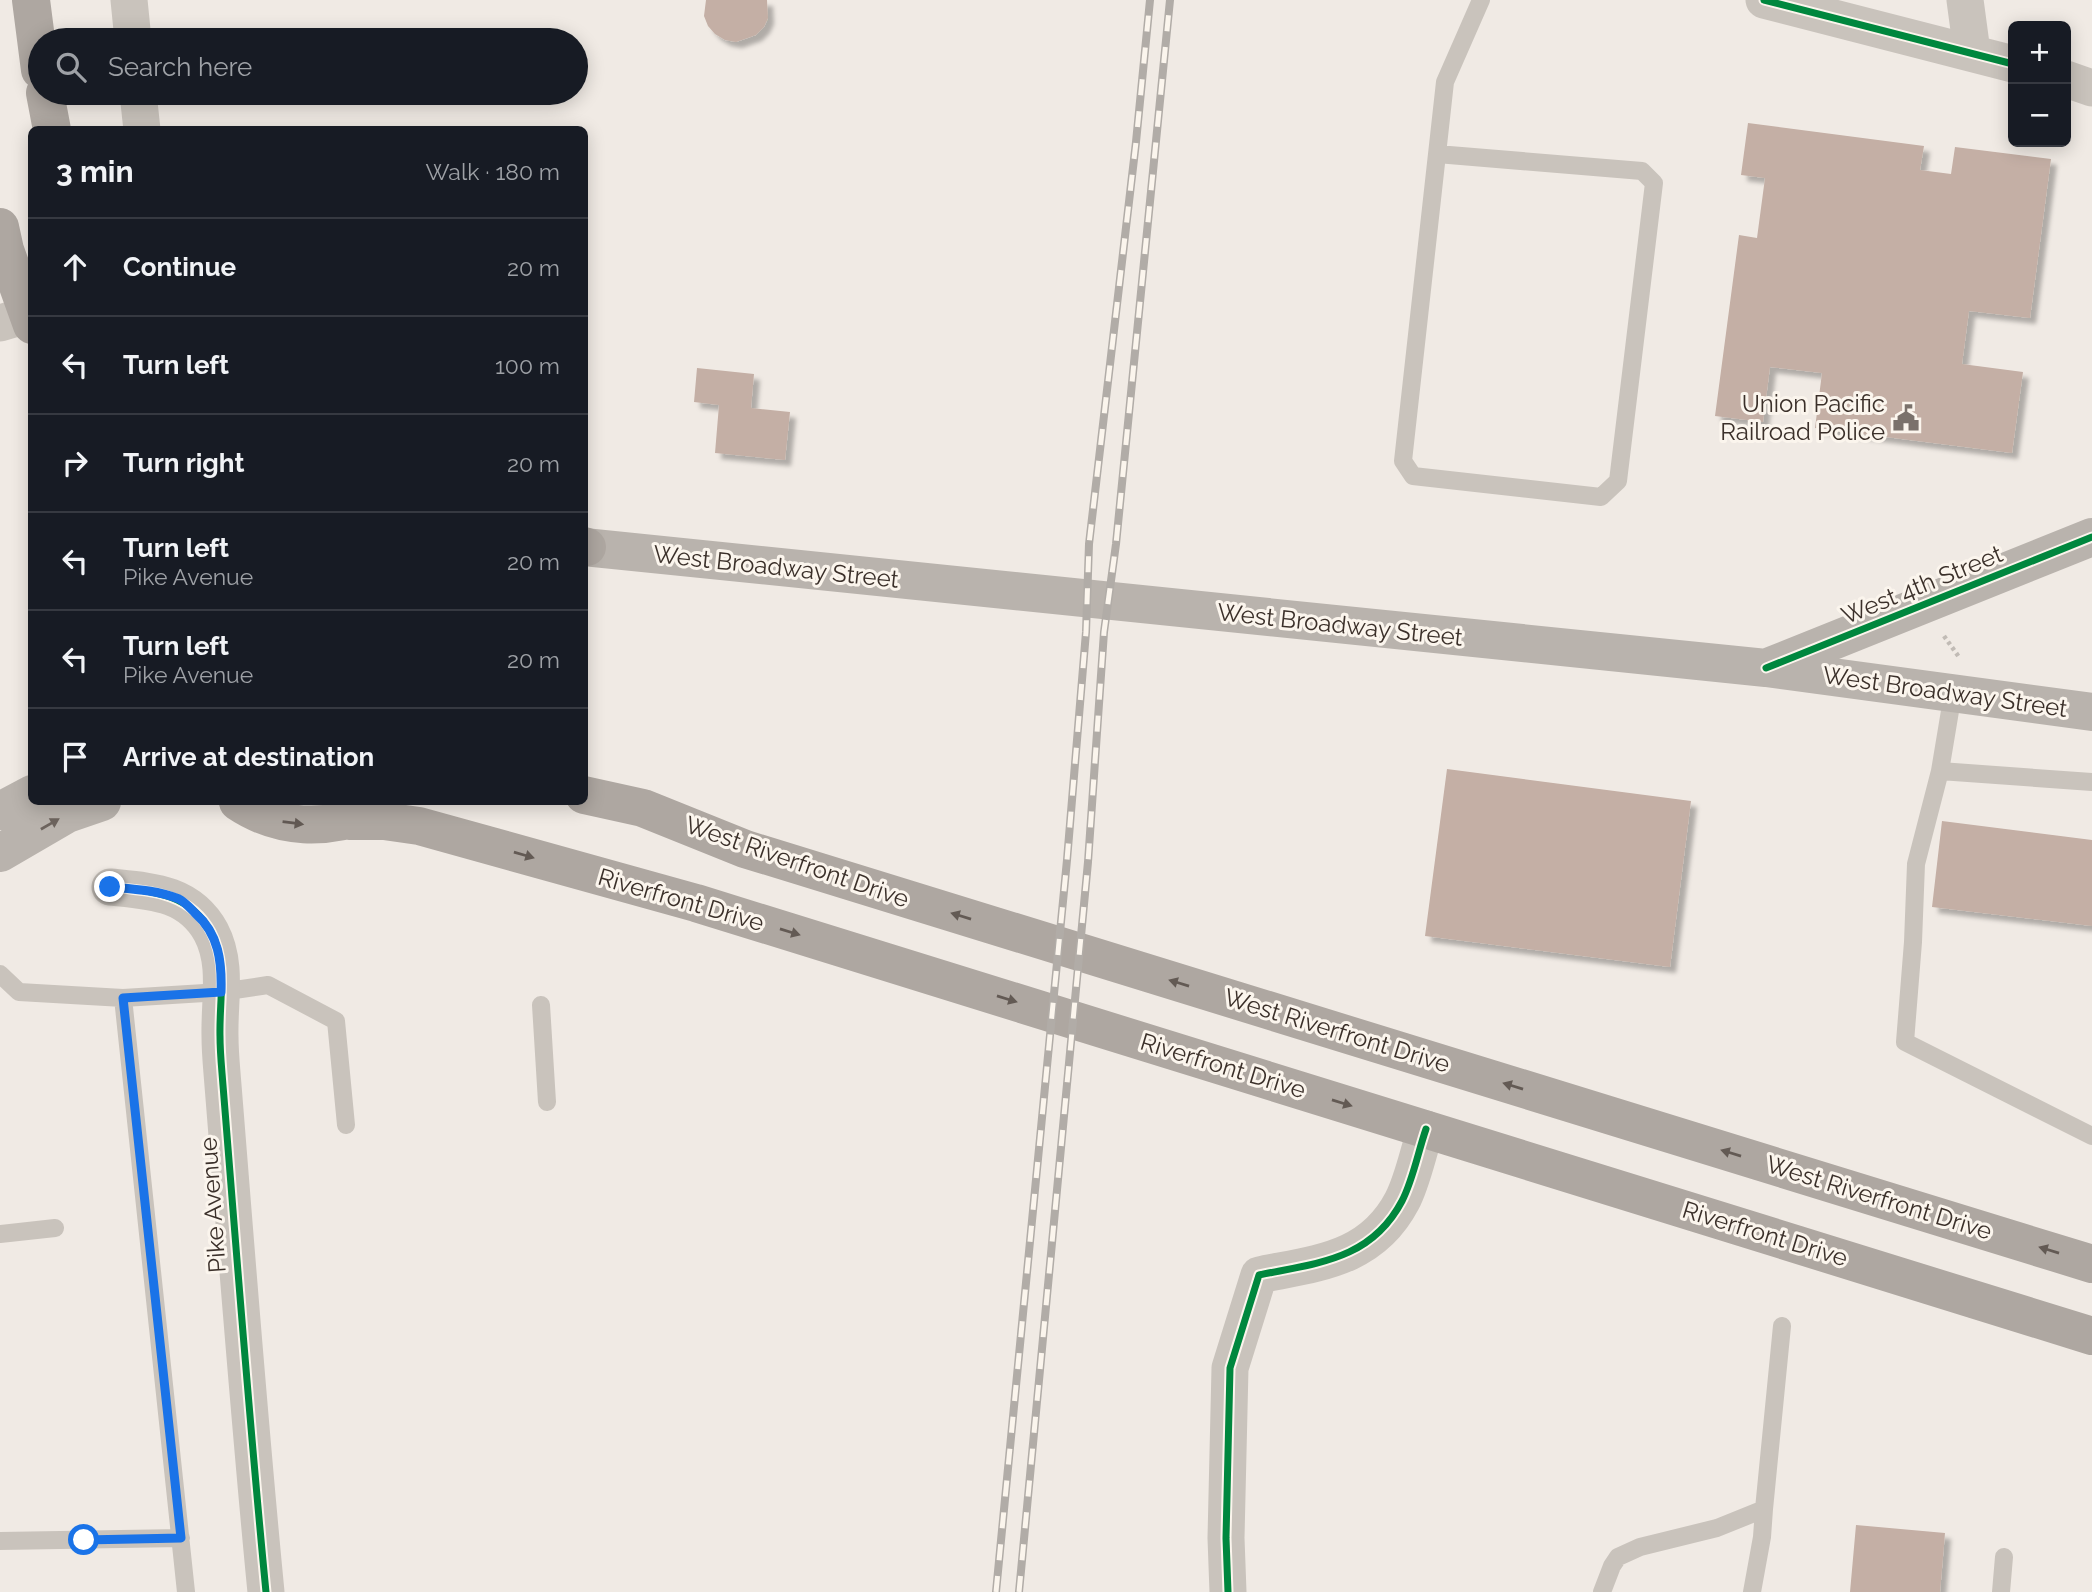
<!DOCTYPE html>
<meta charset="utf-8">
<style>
body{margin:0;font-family:Raleway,sans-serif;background:#20242c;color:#f1f3f6}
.controls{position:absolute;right:21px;top:21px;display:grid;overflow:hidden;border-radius:10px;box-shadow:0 4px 18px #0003}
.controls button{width:63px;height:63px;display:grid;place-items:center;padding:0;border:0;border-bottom:2px solid #363941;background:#171b24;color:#f1f3f6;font:35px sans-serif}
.stop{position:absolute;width:21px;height:21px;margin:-16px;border:5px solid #1a73e8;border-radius:50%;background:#fff}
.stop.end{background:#1a73e8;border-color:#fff;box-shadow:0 2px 7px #0008}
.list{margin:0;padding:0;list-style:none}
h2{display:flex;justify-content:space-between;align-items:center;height:91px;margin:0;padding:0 28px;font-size:30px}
h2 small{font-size:23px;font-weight:400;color:#9ea1a6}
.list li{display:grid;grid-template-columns:46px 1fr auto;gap:21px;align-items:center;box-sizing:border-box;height:98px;padding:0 28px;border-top:2px solid #363941}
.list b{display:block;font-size:26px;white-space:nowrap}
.list p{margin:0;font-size:23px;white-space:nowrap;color:#9ea1a6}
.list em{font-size:23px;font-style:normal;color:#9ea1a6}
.icon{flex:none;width:38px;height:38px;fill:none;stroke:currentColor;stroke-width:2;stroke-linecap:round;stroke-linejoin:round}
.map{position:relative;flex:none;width:2092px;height:1592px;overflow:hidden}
.search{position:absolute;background:#171b24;box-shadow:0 4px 18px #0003;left:28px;top:28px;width:560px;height:77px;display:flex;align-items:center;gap:18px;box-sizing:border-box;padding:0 24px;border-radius:38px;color:#9ea1a6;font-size:26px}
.panel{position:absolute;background:#171b24;box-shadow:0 4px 18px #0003;left:28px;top:126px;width:560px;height:679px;border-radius:10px}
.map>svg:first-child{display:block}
.building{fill:#c4afa5;filter:url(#shadow)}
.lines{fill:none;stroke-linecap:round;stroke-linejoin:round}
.path{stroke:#c1bbb5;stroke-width:4.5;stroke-dasharray:3.5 3.5;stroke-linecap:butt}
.lane{stroke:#c9c3bc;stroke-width:18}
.street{stroke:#c9c3bc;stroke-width:37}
.secondary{stroke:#b9b3ad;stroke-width:38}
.primary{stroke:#aea7a1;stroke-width:38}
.rail-casing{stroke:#b1aca7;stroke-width:8}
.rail{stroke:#fbf5ed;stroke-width:5;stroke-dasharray:16;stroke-linecap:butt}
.cycleway-casing{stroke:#fbf5ed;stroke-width:11}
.cycleway{stroke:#00873e;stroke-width:7}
.oneway{fill:#635a54}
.oneway2{fill:#6d645e}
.route{stroke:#1a73e8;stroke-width:9}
.labels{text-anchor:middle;stroke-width:6;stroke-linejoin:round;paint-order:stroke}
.poi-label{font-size:24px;fill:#3b302a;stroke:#fbf5ed;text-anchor:end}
.street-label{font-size:24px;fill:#3b302a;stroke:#fbf5ed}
</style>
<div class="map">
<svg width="2092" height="1592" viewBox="0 0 2092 1592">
<defs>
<filter id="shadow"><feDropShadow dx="6" dy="6" stdDeviation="2" flood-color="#0004"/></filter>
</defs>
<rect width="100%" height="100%" fill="#f0eae4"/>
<path class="building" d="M706,0H767L768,18L764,27L756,35L736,42L725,40L715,34L708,26L704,16Z
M1748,123L1924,146L1920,170L1951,174L1955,147L2051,159L2030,318L1969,311L1962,364L2023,372L2012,453L1815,428L1822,373L1770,367L1763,422L1715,416L1739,235L1757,238L1765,178L1741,175Z
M697,368L754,374L751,408L790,412L785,460L715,453L719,405L694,402Z
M1447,769L1691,801L1670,967L1425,936Z
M1942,821L2092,840V926L1932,907Z
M1856,1525L1945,1533L1940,1592H1850Z"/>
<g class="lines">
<path class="path" d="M1944,636L1959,657"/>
<path class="lane" d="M1437,154L1642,171L1654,183L1618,481L1601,497L1413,476L1403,461L1445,82L1481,0
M1953,693L1940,771L1916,864L1913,942L1905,1042L2092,1136
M1940,771L2092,782
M0,974L19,992L123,998L186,1592
M123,998L221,992L268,985L336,1021L346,1125
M541,1005L547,1102
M0,1234L55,1228
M0,1541L181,1538
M1602,1592L1612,1566L1618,1557L1640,1547L1717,1528L1764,1509L1782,1326
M1752,1592L1762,1537L1764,1509
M2001,1592L2004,1557"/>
<path class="street" d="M129,0L133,40
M1764,0L2013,64
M1965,0L1972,52
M2066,79L2092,88
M138,93L142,130
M0,323L27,315
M110,887C150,891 189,892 211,932C228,964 219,1001 220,1036C220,1049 221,1061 222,1073C236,1246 249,1419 266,1592
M1228,1592L1226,1538L1230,1368L1259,1275C1317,1263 1371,1260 1402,1201C1413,1180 1418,1152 1426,1129"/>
<path class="secondary" d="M584,547L1766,668L2092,712
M1768,667L2092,537
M0,811L32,794
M0,853L67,814L102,802"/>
<path class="primary" d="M31,0L40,70
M45,93L52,130
M0,227L5,250L32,325
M584,546L587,547
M584,795L643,808L745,849L2092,1264
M238,802C280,830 327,830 372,812
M349,821H384L419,826L696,903L2092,1336"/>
<g class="rail-casing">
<path id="rail" d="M996,1592L1067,860L1086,632L1089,544L1136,142L1150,0
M1019,1592L1088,862L1104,632L1116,544L1170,0"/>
</g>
<use href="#rail" class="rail"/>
<g class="cycleway-casing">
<path id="cycleway" d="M1764,0L2013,64
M1766,668L2092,537
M110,887C150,891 189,892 211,932C228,964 219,1001 220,1036C220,1049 221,1061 222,1073C236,1246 249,1419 266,1592
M1228,1592L1226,1538L1230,1368L1259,1275C1317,1263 1371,1260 1402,1201C1413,1180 1418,1152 1426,1129"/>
</g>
<use href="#cycleway" class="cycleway"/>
</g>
<defs><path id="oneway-solid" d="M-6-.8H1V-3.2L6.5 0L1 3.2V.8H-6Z" transform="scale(1.75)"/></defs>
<g class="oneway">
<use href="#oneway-solid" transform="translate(293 823) rotate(7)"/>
<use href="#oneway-solid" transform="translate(524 855) rotate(16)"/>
<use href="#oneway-solid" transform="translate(961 916) rotate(-163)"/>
<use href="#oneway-solid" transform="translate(790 932) rotate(17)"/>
<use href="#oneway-solid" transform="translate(1179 983) rotate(-163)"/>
<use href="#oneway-solid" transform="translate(1007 999) rotate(17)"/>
<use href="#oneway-solid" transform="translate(1513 1086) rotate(-163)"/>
<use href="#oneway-solid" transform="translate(1342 1103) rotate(17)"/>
<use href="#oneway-solid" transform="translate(1731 1153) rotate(-163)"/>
<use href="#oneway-solid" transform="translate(2049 1250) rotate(-163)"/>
</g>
<use class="oneway2" href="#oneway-solid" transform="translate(50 824) rotate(-30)"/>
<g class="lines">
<path class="route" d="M84,1540L181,1538L123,998L221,992C222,962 219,934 195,913C190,908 185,902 179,899C157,890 133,889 110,887"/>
</g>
<defs>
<g id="civic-bare" transform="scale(2.1)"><path d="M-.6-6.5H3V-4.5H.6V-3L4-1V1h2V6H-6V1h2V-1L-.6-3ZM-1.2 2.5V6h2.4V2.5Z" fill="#7a716b" stroke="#fbf5ed" stroke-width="2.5" paint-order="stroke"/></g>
</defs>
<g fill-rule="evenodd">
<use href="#civic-bare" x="1906" y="418"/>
</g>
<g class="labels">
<g class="poi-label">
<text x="1885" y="412">Union Pacific<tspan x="1885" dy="28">Railroad Police</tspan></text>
</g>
<g class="street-label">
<text transform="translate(776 567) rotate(6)" y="8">West Broadway Street</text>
<text transform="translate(1922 585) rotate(-22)" y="8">West 4th Street</text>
<text transform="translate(1340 625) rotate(6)" y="8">West Broadway Street</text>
<text transform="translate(1945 692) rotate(8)" y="8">West Broadway Street</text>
<text transform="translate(797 862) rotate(19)" y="8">West Riverfront Drive</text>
<text transform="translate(681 900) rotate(16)" y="8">Riverfront Drive</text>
<text transform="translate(1337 1031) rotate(17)" y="8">West Riverfront Drive</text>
<text transform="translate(1223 1066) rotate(17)" y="8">Riverfront Drive</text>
<text transform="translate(1879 1198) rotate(17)" y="8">West Riverfront Drive</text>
<text transform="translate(213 1205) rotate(-94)" y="8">Pike Avenue</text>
<text transform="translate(1765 1234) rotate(17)" y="8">Riverfront Drive</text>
</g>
</g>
</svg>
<div class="controls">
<button>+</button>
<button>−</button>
</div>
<div class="stop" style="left:84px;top:1540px"></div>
<div class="stop end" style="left:110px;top:887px"></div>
<div class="search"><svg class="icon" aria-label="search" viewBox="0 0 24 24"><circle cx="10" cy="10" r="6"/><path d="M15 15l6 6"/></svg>Search here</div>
<section class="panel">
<h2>3 min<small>Walk · 180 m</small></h2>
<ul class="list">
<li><svg class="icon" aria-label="ahead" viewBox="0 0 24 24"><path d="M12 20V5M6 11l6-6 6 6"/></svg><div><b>Continue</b></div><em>20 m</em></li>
<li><svg class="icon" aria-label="left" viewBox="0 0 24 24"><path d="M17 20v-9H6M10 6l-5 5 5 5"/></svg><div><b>Turn left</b></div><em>100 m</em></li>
<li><svg class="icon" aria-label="right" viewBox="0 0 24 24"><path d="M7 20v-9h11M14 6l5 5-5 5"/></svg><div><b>Turn right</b></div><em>20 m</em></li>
<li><svg class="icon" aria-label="left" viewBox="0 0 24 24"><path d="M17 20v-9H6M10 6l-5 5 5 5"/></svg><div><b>Turn left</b><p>Pike Avenue</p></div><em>20 m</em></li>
<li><svg class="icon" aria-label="left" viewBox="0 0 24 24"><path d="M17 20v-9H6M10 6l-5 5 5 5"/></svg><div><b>Turn left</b><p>Pike Avenue</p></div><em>20 m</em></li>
<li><svg class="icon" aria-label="arrive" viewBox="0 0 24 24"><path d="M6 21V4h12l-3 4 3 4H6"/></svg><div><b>Arrive at destination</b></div></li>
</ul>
</section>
</div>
